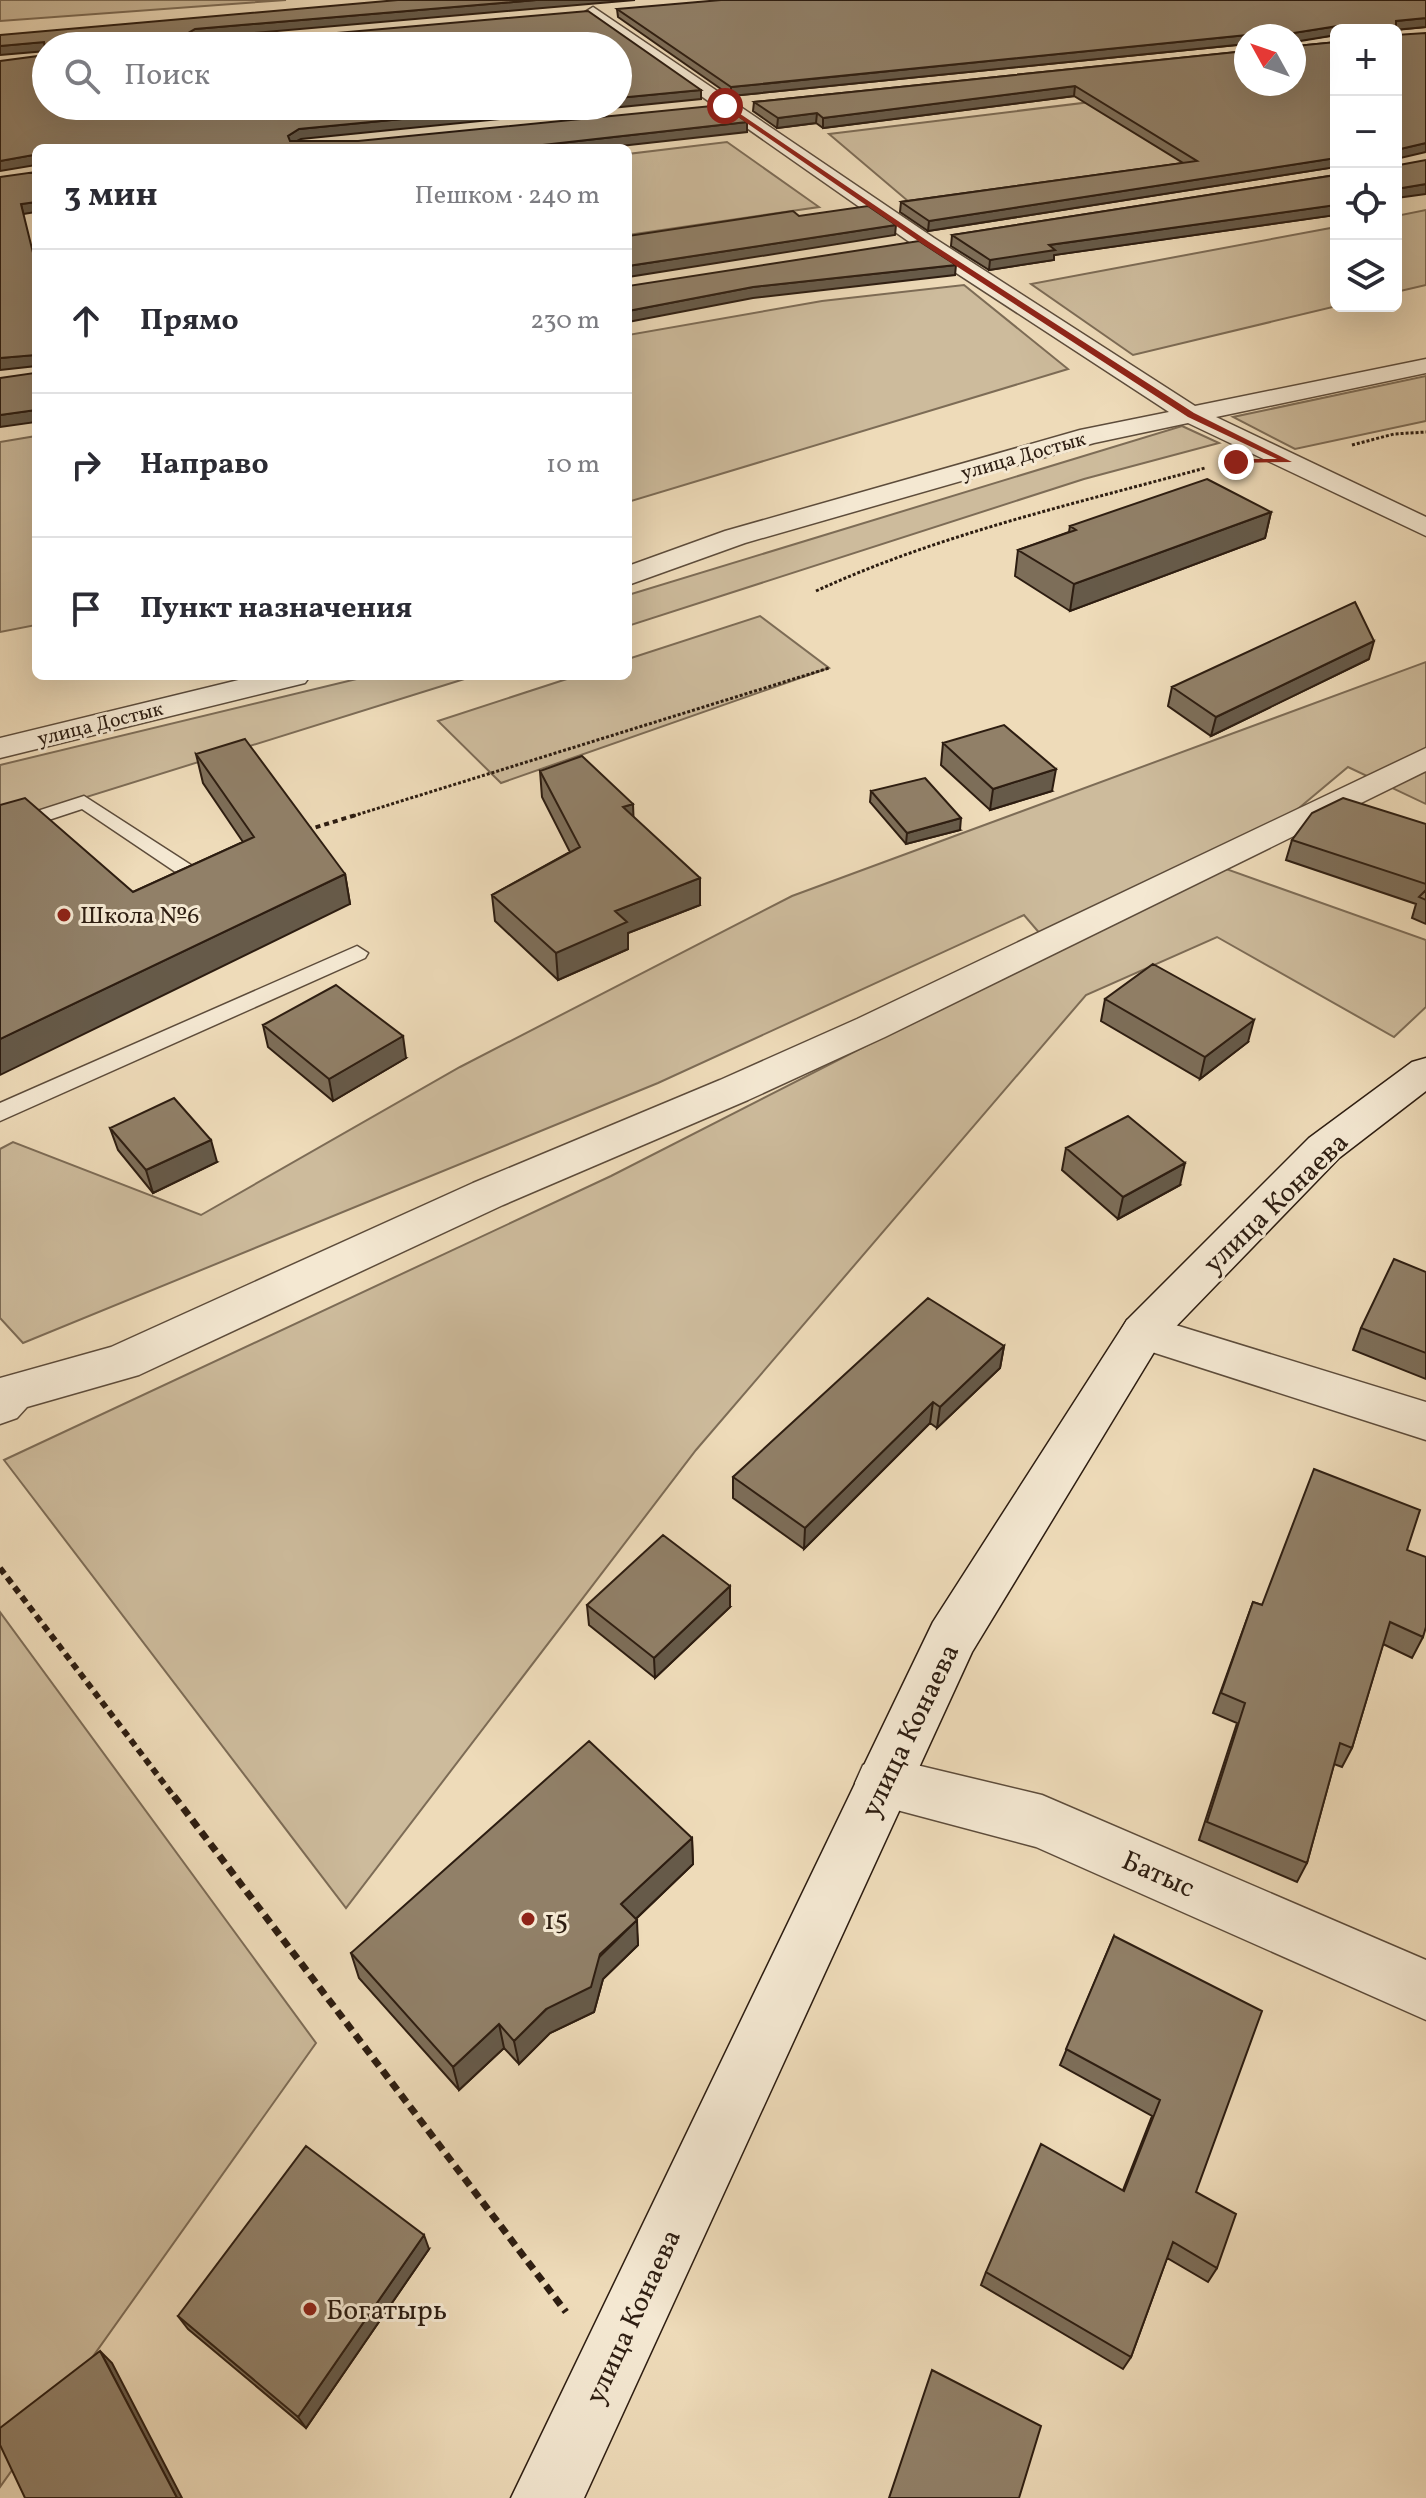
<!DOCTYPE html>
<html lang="ru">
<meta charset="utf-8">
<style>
body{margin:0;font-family:Vollkorn,serif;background:#f7f7f7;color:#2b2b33}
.controls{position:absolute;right:24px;top:24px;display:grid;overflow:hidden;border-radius:12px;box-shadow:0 8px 32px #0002}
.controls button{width:72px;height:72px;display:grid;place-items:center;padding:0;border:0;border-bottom:2px solid #e1e1e2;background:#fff;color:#2b2b33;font:40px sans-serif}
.compass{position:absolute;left:1234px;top:24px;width:72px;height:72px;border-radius:50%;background:#fff;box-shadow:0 8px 32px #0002;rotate:310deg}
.stop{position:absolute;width:24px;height:24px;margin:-18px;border:6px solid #8f2418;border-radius:50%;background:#fff}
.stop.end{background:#8f2418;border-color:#fff;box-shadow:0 2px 8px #0008}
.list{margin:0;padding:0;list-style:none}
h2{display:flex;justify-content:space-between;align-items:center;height:104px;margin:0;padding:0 32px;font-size:34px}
h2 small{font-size:26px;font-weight:400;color:#7c7c81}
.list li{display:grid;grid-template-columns:52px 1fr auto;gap:24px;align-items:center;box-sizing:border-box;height:144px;padding:0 32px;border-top:2px solid #e1e1e2}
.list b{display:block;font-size:30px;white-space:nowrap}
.list em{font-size:26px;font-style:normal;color:#7c7c81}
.icon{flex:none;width:44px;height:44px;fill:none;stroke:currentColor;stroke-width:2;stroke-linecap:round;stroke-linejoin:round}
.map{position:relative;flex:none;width:1426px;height:2498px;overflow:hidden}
.search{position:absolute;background:#fff;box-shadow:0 8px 32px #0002;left:32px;top:32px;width:600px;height:88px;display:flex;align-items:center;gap:20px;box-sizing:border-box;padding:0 28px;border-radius:44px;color:#7c7c81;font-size:30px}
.panel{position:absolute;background:#fff;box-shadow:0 8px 32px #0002;left:32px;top:144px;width:600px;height:536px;border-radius:12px}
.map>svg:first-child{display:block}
.green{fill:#cdbb9c;stroke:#7d6c56;stroke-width:2}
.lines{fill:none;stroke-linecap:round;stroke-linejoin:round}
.lane-casing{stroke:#5d4c3b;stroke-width:3}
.street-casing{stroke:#5d4c3b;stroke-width:3}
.secondary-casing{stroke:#2d1d11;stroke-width:3}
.path-far3{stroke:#2d1d11;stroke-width:3;stroke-dasharray:3 2;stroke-linecap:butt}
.path-far2{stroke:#2d1d11;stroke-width:4;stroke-dasharray:5 4;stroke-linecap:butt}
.path-far1{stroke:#2d1d11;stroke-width:6;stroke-dasharray:7 5;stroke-linecap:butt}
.path{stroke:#2d1d11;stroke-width:7;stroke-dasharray:9 6;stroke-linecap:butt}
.lane{fill:#f4e8d2;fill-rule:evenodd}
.street{fill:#f4e8d2;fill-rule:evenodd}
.secondary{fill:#f4e8d2;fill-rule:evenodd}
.wall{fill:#7d6e59;stroke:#2d1d11;stroke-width:2}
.shaded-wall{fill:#665a49;stroke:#2d1d11;stroke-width:2}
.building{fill:#918068;stroke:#2d1d11;stroke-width:2}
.route{fill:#8f2418}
.poi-dot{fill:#8f2418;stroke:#f4e8d2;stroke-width:3}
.labels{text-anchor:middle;stroke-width:6;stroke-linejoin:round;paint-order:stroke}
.far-street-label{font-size:20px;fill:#2d1d11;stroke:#f4e8d2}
.poi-label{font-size:24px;fill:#2d1d11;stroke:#f4e8d2;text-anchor:start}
.near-street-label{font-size:28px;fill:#2d1d11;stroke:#f4e8d2}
.near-poi-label{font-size:28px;fill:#2d1d11;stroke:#f4e8d2;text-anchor:start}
</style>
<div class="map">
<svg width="1426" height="2498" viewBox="0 0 1426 2498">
<rect width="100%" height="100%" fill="#eedbb9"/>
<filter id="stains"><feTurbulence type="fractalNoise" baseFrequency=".0025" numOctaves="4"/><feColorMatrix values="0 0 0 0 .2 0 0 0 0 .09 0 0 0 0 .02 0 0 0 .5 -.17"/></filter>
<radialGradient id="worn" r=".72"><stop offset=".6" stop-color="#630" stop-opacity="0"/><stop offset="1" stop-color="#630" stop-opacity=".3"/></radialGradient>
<path class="green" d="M0,0H286L0,21Z
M1246,83L1294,84L1336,140L915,207L829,134Z
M727,142L819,207L628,235V154Z
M1426,210V285L1396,292V216Z
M1336,227L1337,306L1133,355L1031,284Z
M964,285L1068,369L628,502V335L822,301Z
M1426,376V421L1295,449L1233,417Z
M1182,426L1219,443L1084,479L628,626V595Z
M36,436V625L0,632V442Z
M760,616L829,668L501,783L438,721L576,676H628V659Z
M1426,662V804L1348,767L1226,869L1426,940V1007L1394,1037L1217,937L1086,995L696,1450L346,1908L4,1460L611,1176L1054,950L1024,915L658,1083L23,1343L0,1318V1149L13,1142L201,1215L460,1067L792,896Z
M369,676H474L0,824V765Z
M0,1612L316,2043L0,2487Z"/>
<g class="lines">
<g class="lane-casing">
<path id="lane" d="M84,796L191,865L195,869L191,873H177L82,809L0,836V823Z
M357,946L368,953L365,958L0,1121V1103Z"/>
</g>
<g class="street-casing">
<path id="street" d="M593,7L934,238L1195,406L1426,359V373L1216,417L1426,517V536L1188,423L1094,443L745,543L628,585V566L725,531L1080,430L1169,412L918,248L587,16L585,12Z
M255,676H310L305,683L0,758V738Z
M1426,748V771L885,1037L748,1100L503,1205L139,1375L27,1407L17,1418L0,1424V1378L111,1347L473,1183L720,1080L857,1019Z
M1143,1315L1426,1402V1440L1127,1344L1120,1332L1127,1320Z
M883,1757L1042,1795L1426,1960V2020L1036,1847L863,1801L855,1783L863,1765Z"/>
</g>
<g class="secondary-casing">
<path id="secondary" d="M1426,1058V1091L1339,1158L1159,1344L972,1652L584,2498H511L933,1622L1127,1320L1309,1138L1412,1062Z"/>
</g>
<path class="path-far3" d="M1352,445L1394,434L1426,432
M816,591C940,534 1074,504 1205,468
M353,816L829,668"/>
<path class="path-far2" d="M307,830L359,814"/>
<path class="path-far1" d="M0,1568L175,1798"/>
<path class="path" d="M174,1796L566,2312"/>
<use href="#lane" class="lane"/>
<use href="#street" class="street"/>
<use href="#secondary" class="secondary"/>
</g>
<path class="wall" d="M617,9L1426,27L1396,30H1336V37V35L1295,41L1296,46L1336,42V167L928,231L900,212L901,202L1183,163L1074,96L823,128L816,123L777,128L753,111L754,102L1246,51L1294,36H1246V44L731,96L618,17Z
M1336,175V215L1054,255V260L989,270L951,246L952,235Z
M1271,512L1265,538L1070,611L1015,576L1018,550L1069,532L1070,526Z
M1369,659L1211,736L1168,706L1172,687Z
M943,743L1052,791L990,810L941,765Z
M196,754L345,874L350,904L133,892L243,842L203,783Z
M540,771L633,817L700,905L628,933V949L558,980L495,921L492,895L570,852L542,797Z
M871,791L960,830L906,844L870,802Z
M1426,824V924L1412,918L1416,904L1286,860L1292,840Z
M1105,999L1248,1042L1200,1079L1101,1021Z
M263,1025L406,1058L333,1101L268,1047Z
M110,1128L217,1162L153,1193L118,1150Z
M1066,1148L1180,1185L1118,1219L1062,1170Z
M1426,1272V1379L1353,1350L1361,1328Z
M1004,1346L1000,1368L937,1428L930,1423L804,1549L733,1498V1477Z
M1407,1550L1423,1637L1412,1658L1383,1644L1352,1748L1342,1767L1334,1764L1307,1863L1297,1882L1199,1840L1237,1723L1213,1713L1253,1602L1262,1605Z
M587,1605L730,1607L655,1678L589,1625Z
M692,1838L693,1864L636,1919L638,1945L603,1979L594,2012L550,2033L519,2064L504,2048L459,2090L359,1978L351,1953Z
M1114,1936L1196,2192L1217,2268L1208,2282L1167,2258L1131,2357L1123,2369L981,2285L986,2272L1123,2190L1152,2116L1060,2065Z
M429,2249L306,2428L188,2329L178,2316Z"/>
<path class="shaded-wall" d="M536,0H635L197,38L187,43L184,39L185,35L195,29Z
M1426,18V27L1394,30L1396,21Z
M1338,26L1336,35L1294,42L1293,33Z
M1247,35L1246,36V44L731,96V87Z
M44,42L46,51L0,55V46Z
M1075,86L1074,96L823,128V118Z
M701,90V99L301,139L289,145L288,136L299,129L535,106H618V98Z
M817,113L816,123L777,128L778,118Z
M747,122V132L602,148H516Z
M1426,143V152L1396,159V150Z
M33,155L36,165L0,171V161Z
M1336,158V167L928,231L929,221Z
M1426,184V194L1396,198V189Z
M36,202V212L23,214L21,204Z
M1336,205V215L1054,255V260L989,270L990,260L1049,245Z
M896,225L895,235L628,277V266Z
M956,265L955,275L753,298L628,322V311L753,287Z
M35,355L36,366L0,370V358Z
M36,410V422L0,427V415Z
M1271,512L1265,538L1070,611L1074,584Z
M1374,641L1369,659L1211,736L1216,717Z
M1056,769L1052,791L990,810L993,789Z
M633,804L634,830L623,807Z
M961,818L960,830L906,844L907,833Z
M345,874L350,904L0,1075V1039Z
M700,878V905L628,933V949L558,980L556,953L615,911Z
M1254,1020L1248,1042L1200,1079L1205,1057Z
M403,1036L406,1058L333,1101L329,1079Z
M211,1140L217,1162L153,1193L146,1170Z
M1185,1163L1180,1185L1118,1219L1123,1197Z
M1004,1346L1000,1368L937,1428L940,1407Z
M933,1402L930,1423L804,1549L805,1528Z
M730,1586V1607L655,1678L654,1658Z
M692,1838L693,1864L624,1930L621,1904Z
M637,1920L638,1945L603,1979L594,2012L550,2033L519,2064L514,2041Z
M499,2024L504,2048L459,2090L453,2067Z
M424,2235L429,2249L306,2428L298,2417Z
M100,2351L112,2363L182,2498H177Z"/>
<path class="building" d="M398,0H536L195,29L185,35L184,39L257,40L588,11L701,90L618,98V46H46V51L44,42L0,46V35Z
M721,0H1426V18L1396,21V30H1338V26L1293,33V36L1247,35L731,87L617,9Z
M1426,33V143L1396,150V34V35Z
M1294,38L1296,46L1336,42V158L929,221L901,202L1197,161L1075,86L823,118L817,113L778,118L754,102L1246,51V84H1294Z
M46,55V106H535L299,129L288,136L290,141H358L722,105L747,122L516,148H36V158L33,155L0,161V61Z
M1396,153L1399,165L1426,160V184L1396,189Z
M36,170V202L21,204L36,265V410L0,415V378L35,373V355L0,358V177L36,172Z
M1336,175V205L1049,245L1055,250L990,260L952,235Z
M868,206L896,225L628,266V236L793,211L799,216Z
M919,241L956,265L753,287L628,311V286Z
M1207,479L1271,512L1074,584L1018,550L1076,530L1070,526Z
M1355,602L1374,641L1216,717L1172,687Z
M1004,725L1056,769L993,789L943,743Z
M245,739L345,874L0,1039V805L25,798L133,892L254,837L196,754Z
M582,756L633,804L623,807L700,878L615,911L627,922L556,953L492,895L580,847L540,771Z
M925,778L961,818L907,833L871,791Z
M1343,798L1426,824V884L1292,840L1312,813Z
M1426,890V900L1419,897Z
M1153,964L1254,1020L1205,1057L1105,999Z
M336,985L403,1036L329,1079L263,1025Z
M174,1098L211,1140L146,1170L110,1128Z
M1128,1116L1185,1163L1123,1197L1066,1148Z
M1394,1259L1426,1272V1353L1361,1328Z
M928,1298L1004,1346L940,1407L933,1402L805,1528L733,1477Z
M1314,1469L1420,1510L1407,1550L1426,1557V1627L1423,1637L1390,1622L1352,1748L1340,1743L1307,1863L1207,1822L1245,1703L1221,1693L1253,1602L1262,1605Z
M663,1535L730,1586L654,1658L587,1605Z
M589,1741L692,1838L621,1904L637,1920L600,1954L591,1987L546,2009L514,2041L499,2024L453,2067L351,1953Z
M1114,1936L1262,2011L1196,2192L1236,2214L1217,2268L1173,2242L1131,2357L986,2272L1041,2144L1124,2191L1160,2100L1066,2049Z
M306,2146L424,2235L298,2417L178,2316Z
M100,2351L177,2498H25L0,2445V2428Z
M932,2370L1041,2426L1019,2498H889Z"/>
<path class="route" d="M727,105L929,242L1194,413L1292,462L1233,463L1236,459H1277L1188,417L924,245L722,106Z"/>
<g class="poi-dot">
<circle cx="64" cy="915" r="8"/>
<circle cx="528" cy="1919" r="8"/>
<circle cx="310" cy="2309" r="8"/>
</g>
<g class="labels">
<g class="far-street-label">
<text transform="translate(1023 455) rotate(-16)" y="7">улица Достык</text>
<text transform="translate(100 723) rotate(-14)" y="7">улица Достык</text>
</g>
<g class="poi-label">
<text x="80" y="923">Школа №6</text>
</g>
<g class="near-street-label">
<text transform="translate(1275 1202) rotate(-44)" y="10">улица Конаева</text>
<text transform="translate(909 1730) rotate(-64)" y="10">улица Конаева</text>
<text transform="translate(1159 1873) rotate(24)" y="10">Батыс</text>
<text transform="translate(632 2316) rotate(-65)" y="10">улица Конаева</text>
</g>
<g class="near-poi-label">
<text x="544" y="1929">15</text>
<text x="326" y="2319">Богатырь</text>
</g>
</g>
<rect width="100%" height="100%" filter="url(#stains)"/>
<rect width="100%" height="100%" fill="url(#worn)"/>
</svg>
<div class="controls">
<button>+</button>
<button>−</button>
<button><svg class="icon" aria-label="locate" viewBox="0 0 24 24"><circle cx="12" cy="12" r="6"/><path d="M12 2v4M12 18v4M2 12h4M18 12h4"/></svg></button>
<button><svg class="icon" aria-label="layers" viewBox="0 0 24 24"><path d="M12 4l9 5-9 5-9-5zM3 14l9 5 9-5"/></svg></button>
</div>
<svg class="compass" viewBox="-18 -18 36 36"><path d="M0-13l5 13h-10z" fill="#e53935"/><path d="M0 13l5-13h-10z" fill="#7c7c81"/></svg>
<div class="stop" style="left:725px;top:106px"></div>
<div class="stop end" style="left:1236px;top:462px"></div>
<div class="search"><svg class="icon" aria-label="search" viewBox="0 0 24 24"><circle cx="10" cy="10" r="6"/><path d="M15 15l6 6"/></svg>Поиск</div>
<section class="panel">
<h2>3 мин<small>Пешком · 240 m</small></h2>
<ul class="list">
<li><svg class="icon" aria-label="ahead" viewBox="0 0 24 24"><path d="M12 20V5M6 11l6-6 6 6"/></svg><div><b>Прямо</b></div><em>230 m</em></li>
<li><svg class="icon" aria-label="right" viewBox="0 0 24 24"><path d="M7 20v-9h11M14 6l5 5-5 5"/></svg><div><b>Направо</b></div><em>10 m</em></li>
<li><svg class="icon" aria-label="arrive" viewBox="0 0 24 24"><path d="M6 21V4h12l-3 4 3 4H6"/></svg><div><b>Пункт назначения</b></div></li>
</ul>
</section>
</div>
